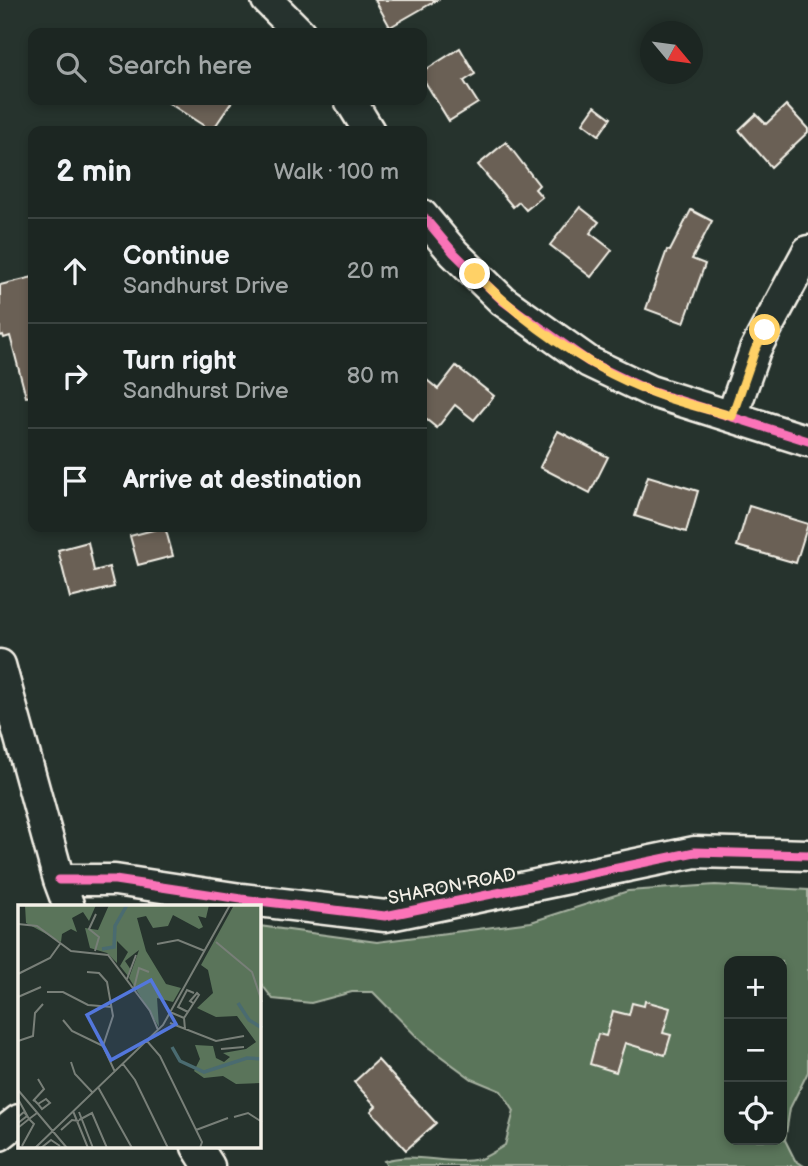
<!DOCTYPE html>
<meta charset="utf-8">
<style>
body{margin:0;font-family:"Balsamiq Sans",sans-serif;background:#252e2a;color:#f1f3f6}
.controls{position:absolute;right:21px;bottom:21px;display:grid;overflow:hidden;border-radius:14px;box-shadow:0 4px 10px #0003}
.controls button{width:63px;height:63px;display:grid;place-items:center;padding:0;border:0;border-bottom:2px solid #3a4340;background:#1c2622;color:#f1f3f6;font:35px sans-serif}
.compass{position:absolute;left:640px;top:21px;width:63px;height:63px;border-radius:50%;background:#1c2622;box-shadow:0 4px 10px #0003;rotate:119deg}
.stop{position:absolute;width:21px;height:21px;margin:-16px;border:5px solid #ffd166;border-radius:50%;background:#fff}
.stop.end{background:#ffd166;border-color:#fff;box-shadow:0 2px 7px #0008}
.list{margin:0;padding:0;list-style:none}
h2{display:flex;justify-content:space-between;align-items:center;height:91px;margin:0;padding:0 28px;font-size:30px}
h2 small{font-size:23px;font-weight:400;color:#a0a5a5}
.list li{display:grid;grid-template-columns:46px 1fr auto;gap:21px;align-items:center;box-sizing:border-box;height:105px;padding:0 28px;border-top:2px solid #3a4340}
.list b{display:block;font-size:26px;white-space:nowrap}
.list p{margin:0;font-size:23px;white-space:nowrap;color:#a0a5a5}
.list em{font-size:23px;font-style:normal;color:#a0a5a5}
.icon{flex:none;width:38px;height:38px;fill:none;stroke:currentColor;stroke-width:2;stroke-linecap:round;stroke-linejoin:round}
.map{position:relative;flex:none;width:808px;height:1166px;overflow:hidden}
.search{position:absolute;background:#1c2622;box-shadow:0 4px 10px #0003;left:28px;top:28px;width:399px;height:77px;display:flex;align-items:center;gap:18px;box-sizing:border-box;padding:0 24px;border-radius:14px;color:#a0a5a5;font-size:26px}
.panel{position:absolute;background:#1c2622;box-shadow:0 4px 10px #0003;left:28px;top:126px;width:399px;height:406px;border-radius:14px}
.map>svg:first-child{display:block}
.green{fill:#5a745a;stroke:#a7b2a1;stroke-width:2;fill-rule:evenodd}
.building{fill:#6a6054;stroke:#f4f1e8;stroke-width:2}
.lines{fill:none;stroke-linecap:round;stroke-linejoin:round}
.minor-casing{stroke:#f4f1e8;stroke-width:35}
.minor{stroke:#26332d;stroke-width:30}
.cycleway-casing{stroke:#26332d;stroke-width:13}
.cycleway{stroke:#fb73b8;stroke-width:9}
.route{stroke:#ffd166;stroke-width:9}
.labels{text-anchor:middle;stroke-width:5;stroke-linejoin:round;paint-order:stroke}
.street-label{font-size:18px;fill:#f4f1e8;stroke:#26332d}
.inset-river{fill:none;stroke:#4a6b70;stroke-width:3.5}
.inset-road{fill:none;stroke:#787f78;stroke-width:2}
.view{fill:#5377dc;fill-opacity:0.15;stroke:#5377dc;stroke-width:3.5}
.inset-edge{fill:none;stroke:#f4f1e8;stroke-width:3.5}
</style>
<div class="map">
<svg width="808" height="1166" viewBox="0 0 808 1166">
<rect width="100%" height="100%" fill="#26332d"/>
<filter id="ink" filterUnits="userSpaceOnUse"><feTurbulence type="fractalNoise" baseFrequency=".0143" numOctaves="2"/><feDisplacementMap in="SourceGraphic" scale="14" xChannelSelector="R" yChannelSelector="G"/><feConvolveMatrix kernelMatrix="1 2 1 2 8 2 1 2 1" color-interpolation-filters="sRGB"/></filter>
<g filter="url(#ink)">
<path class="green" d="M715,885L808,890V1072L790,1108L785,1140L795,1160L804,1166H387L384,1161C414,1151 448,1166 480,1159C488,1156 497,1150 505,1145L514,1111L501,1091L472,1079L424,1044L373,992H352L311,1003L273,999L259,981V926L377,942L531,922L628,891ZM729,961H782V1140H729Z"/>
<path class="building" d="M375,0H437L390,27Z
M460,48L475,74L464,81L478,103L449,121L422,77V72Z
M164,100H233L212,131Z
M786,105L808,129V132L771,167L739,130L756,114L766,124Z
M595,106L611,118L599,135L583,123Z
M506,142L539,185L535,189L542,197L526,210L519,202L513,207L478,165Z
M580,207L599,222L590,233L612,250L591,277L550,245Z
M691,210L712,221L692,259L705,264L684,323L646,309L667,250L670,251Z
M33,277V396L26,397L10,336L4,338L3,335L0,336V285Z
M456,366L494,396L474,420L455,405L437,428L422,416V376L438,389Z
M558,431L608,457L590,493L540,467Z
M648,476L698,491L686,532L635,516Z
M749,506L808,524L796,563L737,546Z
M165,527L173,556L138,565L130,536Z
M88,542L94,571L109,567L114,587L70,598L58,550Z
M645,1001L670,1008L663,1033L671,1035L665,1055L625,1043L616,1072L590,1064L598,1034L606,1036L613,1011L629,1015L632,1003L644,1006Z
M378,1060L436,1123L406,1150L371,1111L376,1106L354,1082Z"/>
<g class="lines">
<g class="minor-casing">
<path id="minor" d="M267,0L300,33
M350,100L369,131
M422,215L454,253L503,301L589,362L650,391L808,441
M732,416L755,350L808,251
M0,665L59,880L69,907
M59,880H115L241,899L385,916L695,852L808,855
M0,1135L19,1120
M197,1147L209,1166"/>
</g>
<use href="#minor" class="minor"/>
<g class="cycleway-casing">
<path id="cycleway" d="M422,215L454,253L503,301L589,362L650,391L808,441
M59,880H115L241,899L385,916L695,852L808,855"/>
</g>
<use href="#cycleway" class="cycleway"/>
</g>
</g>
<g class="lines" filter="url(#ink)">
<path class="route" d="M475,274C525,323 584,365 649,391C675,402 704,408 732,416L755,350L765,330"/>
</g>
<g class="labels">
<g class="street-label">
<text transform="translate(452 886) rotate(-11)" y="6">SHARON ROAD</text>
</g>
</g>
<g transform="translate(18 905)">
<rect width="243" height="243" fill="#26332d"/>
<path d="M7,0H78L71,16L65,7L54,13L59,27L53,24L44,29L43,37L8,18ZM91,0H191L188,13L180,11L185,22L181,24L155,10L150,21L135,23L128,11L119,13L128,46L148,79L163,83L155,97L139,93L141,122L111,73L121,45L107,56L113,65L110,71L102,61L110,47L99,36V58L89,48L72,43L67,23L80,25ZM216,0H243V178L218,179L205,171L186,173L176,166L182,154L177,140L195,141L198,153L206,157L212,152L205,148L228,144L238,137L219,111L198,112L179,103L195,88L190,65L183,60Z" fill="#5a745a"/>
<path class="inset-river" d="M84,44L96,42L97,21L109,0M220,98L231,115L244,123M154,142L162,156L186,167L229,153L244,154"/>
<path class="inset-road" d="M0,19L19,21L53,46L90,50L132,106L140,125M198,37L234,67L244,97M139,39L160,35L187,46M77,46L81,32L71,24L78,9M69,67L81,68L89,77L95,111L85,141L97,167M0,69L32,53L42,39M109,74L118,50M116,83L121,63L131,67M29,87H45L70,100L94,102M0,92L23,82M152,107L166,113L167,124M170,107L160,102L169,85L176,88M166,113L181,90L179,88L172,96L175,98M45,115L54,126L85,141M152,118L198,136L226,131M0,136L15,131L17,108L25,99M129,136L142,151L184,237L182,243M203,144L226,142M53,157L57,169L74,187M105,159L117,175L150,243M80,182L114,243M0,185L49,243M0,194L11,214L19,208M16,195L20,199L24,204L32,198L28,194L20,199M15,196L26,184L20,174M55,206L70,243M61,207L75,243M0,212L6,207L9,211L0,218M216,212L230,208L244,217M61,215L74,208L89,243M1,222L11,214L16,219L4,241M43,225L54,215L61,216M178,225L210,213M17,243L145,120L212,0M23,243L33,235L42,241"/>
<path class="view" d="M133,75L158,119L93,155L69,110Z"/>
<rect width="243" height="243" class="inset-edge"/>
</g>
</svg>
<div class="controls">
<button>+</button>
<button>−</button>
<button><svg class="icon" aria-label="locate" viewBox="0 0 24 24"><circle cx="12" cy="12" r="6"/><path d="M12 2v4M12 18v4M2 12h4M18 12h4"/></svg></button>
</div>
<svg class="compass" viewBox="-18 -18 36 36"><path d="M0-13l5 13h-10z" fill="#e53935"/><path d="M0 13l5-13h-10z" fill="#a0a5a5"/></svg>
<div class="stop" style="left:765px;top:330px"></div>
<div class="stop end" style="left:475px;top:274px"></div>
<div class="search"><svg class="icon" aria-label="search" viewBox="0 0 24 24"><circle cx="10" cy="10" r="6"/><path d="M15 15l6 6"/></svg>Search here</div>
<section class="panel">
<h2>2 min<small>Walk · 100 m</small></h2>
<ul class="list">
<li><svg class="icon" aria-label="ahead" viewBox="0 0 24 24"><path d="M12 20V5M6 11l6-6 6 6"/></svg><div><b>Continue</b><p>Sandhurst Drive</p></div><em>20 m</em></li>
<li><svg class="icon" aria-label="right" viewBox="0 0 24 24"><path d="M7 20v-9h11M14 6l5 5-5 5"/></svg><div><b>Turn right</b><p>Sandhurst Drive</p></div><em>80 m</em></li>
<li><svg class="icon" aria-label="arrive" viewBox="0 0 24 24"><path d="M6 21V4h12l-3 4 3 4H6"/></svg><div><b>Arrive at destination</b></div></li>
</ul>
</section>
</div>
